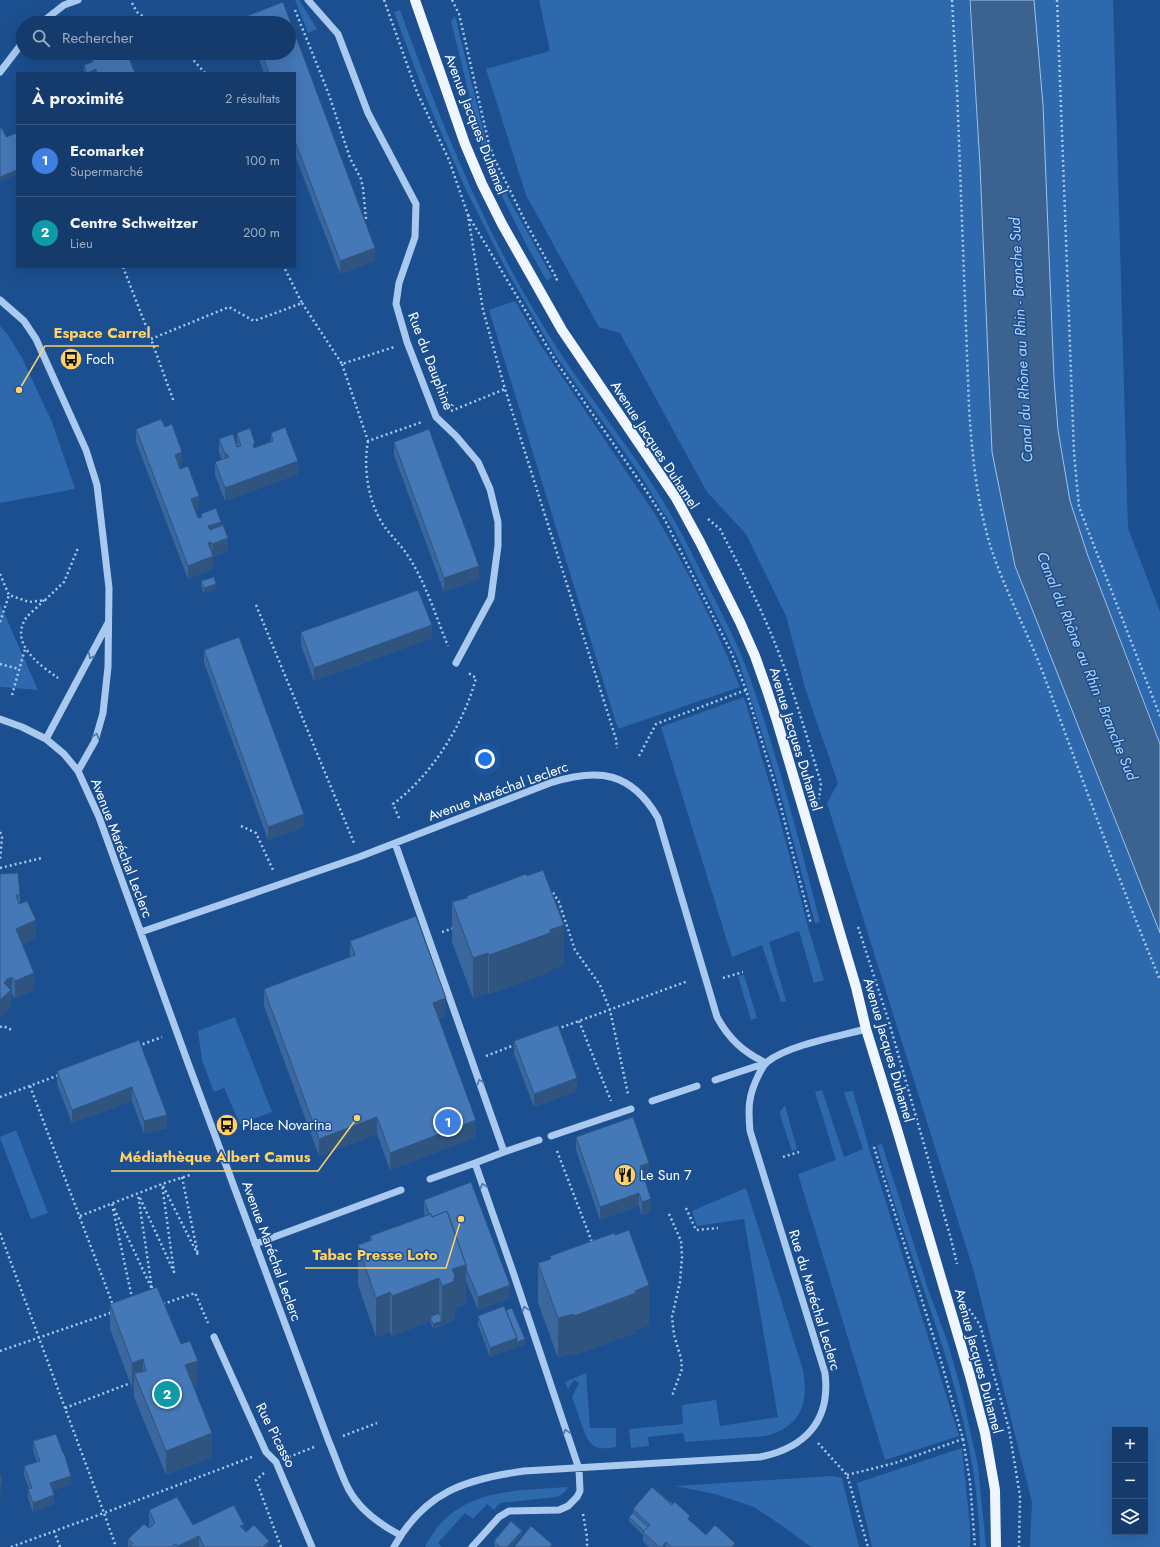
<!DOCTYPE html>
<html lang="fr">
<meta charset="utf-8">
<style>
body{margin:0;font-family:Jost,sans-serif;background:#1d4271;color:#f1f3f6}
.controls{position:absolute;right:12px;bottom:12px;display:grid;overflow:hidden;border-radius:0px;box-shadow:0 4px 16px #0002}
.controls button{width:36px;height:36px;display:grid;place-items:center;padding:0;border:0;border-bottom:1px solid #33557e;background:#143b6b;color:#f1f3f6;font:20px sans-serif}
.you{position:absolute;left:485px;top:759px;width:14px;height:14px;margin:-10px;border:3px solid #fff;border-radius:50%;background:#1a73e8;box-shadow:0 0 0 6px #1a73e833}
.badge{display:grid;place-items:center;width:26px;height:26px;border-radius:50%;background:#e797bd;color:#fff;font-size:13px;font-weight:700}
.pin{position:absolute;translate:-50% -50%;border:2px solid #fff;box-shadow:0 1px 4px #0006}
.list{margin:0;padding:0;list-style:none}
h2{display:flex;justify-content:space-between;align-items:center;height:52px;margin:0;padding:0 16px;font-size:17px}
h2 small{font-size:13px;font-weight:400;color:#9dadc1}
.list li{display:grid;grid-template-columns:26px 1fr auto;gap:12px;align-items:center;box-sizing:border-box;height:72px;padding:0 16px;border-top:1px solid #33557e}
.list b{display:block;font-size:15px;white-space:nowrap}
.list p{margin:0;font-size:13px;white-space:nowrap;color:#9dadc1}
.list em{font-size:13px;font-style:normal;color:#9dadc1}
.icon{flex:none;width:22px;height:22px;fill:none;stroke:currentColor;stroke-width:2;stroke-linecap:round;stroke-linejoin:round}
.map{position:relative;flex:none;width:1160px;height:1547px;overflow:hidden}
.search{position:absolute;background:#143b6b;box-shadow:0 4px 16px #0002;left:16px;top:16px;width:280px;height:44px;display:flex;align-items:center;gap:10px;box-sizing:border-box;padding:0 14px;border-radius:22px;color:#9dadc1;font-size:15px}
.panel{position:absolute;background:#143b6b;box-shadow:0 4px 16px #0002;left:16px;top:72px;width:280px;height:196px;border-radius:0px}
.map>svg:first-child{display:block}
.green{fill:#2e69ad;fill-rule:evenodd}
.water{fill:#3c6290;stroke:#9cc4f0}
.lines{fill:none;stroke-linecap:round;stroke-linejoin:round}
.path{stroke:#a9c9ee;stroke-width:2.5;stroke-dasharray:2 3;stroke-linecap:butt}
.minor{stroke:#a9c9ee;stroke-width:7}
.major{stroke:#f0f6ff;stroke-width:10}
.wall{fill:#3a679d}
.shaded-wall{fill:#305480}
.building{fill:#4478b7;stroke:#305480}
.oneway{stroke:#4674ac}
.labels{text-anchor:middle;stroke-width:3;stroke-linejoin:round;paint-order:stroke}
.street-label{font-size:14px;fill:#fff;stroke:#1b4f8f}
.poi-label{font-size:14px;fill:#fff;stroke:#1b4f8f;text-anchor:start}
.water-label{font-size:15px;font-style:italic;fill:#b5d3f5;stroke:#1b4f8f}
.leader{fill:none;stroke:#ffd166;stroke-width:1.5}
.callout-dot{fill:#ffd166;stroke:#1b4f8f;stroke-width:1.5}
.callout-label{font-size:15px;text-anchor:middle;font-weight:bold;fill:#ffd166;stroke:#1b4f8f;stroke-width:3;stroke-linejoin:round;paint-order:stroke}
</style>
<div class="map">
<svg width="1160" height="1547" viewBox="0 0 1160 1547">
<rect width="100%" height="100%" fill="#1b4f8f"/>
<path class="green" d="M295,0H299L317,29L308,33Z
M539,0H969L980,165L992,452L1015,566L1160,933V1547H1030L1032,1502L974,1272L827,803L838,783L806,691L786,616L746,534L707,492L620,333L599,327L526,195L486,69L550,51ZM1115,1430H1145V1532H1115Z
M1034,0H1113L1128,528L1160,612V742L1088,556L1070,501L1058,430L1054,379L1043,105Z
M400,10C443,129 491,248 561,354C600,413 647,468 680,531C688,544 694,558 701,572C718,606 737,641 750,678C778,757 799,840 820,922L815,923L776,777L738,659L675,531L637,470L556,356L507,271L466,190L425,95L394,12Z
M455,16L486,141L493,162L508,197L552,277L547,281L528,248L503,198L488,163L481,143L451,21Z
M515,301L540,344L655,514C687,570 717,628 740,687L618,729L489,310Z
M0,326L8,335L22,358L52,422L75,489L0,503Z
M0,604L38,690L0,687Z
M744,697L779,816L808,927L824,980L814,983L799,931L769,942L786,1001L781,1002L762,945L732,957L661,727Z
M744,975L757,1018L751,1020L738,976Z
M235,1017L272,1112L240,1124L224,1088L214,1092L202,1060L198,1031Z
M822,1090L844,1157L863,1149L844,1092L853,1091L869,1148L959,1436L885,1460L798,1174L836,1160L815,1092Z
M785,1105L797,1149L792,1151L780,1115V1112Z
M16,1130L48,1213L31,1219L0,1138V1137Z
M882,1144L928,1289L948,1343L962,1394L978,1466L986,1547H980C979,1516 976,1484 970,1453C950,1347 905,1248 877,1145Z
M746,1188L803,1370C809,1404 801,1426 766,1436L685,1442L683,1433L648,1437L649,1446L631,1448L629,1429L683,1424L682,1405L716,1400L720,1426L778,1417L744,1219L697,1226L692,1211Z
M586,1373L590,1428H616V1447C600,1449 593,1451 585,1434L572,1397L579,1383L574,1380L568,1389L565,1382Z
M962,1448L970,1527V1547H872L857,1483Z
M832,1476L842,1478L859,1547H811L781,1525L754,1507L715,1494L675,1486Z
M568,1487C566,1493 561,1495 556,1497L500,1503L494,1510L487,1504L473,1519L465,1513L438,1543L442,1547H425C454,1488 512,1491 568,1487Z"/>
<path class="water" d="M970,0H1034L1043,105L1054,379L1058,430L1070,501L1088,556L1160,744V933L1015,566L992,452L980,165Z"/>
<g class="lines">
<path class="path" d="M384,0L417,92L449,160L468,215L483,310L505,389L616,739L617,748
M452,0L459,14L489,144L495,160L526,223L557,279L554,281
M952,0L957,88L969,407C972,455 977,505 992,551C1007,595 1030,637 1046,681C1083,781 1119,881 1160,980
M1057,0L1074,453L1079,507L1160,716
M132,3L137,12L153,23
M295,10L328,92L350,158L361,179L363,188L366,219
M187,53L205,73
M468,215L557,363L645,489L665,520L732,654L746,690L776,788L811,924
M123,267L151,339L174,402
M302,303L342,364L394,347
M151,339L229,307L254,321L302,303L284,267
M342,364L368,441L422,422
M451,411L505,389
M368,441C363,468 368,502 384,526C392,537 403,547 410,559C427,586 436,617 448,646
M708,519L720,529C739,566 759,603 774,641C793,687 806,735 821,783L819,799
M0,574L9,595L29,602L45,600L64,582L78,548
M44,600C39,606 31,612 26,618C9,644 40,665 58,678
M256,605L354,843
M0,622L9,595
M0,664L19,669
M12,695L25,649
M639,756L656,724L746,690
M399,818L393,804C431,776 464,724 476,678L467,672
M241,826L256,833L273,870
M0,832L2,837L0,860
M0,868L42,858
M549,892L552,891L559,902L575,950L600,985L610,1010L628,1094
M858,927L889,1022L951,1239L957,1264
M442,932L454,928
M723,978L743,972
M579,1021L611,1101
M0,1027L3,1026L12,1030
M557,1029L688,981
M138,1046L162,1037
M486,1056L517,1044
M30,1086L113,1305
M0,1097L59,1075
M557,1151L592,1242
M783,1157L799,1152
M163,1186L198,1255L182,1177
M140,1198L174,1272L162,1184
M112,1204L152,1289L138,1194
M686,1208L696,1230L718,1228
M113,1209L132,1298
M669,1214L681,1241L682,1257L680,1282L672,1317L674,1335L681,1358L682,1369L672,1396
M80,1216L162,1184L190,1175
M0,1233L104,1513L252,1457
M163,1304L195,1293L208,1323
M969,1309L980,1325L1009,1429L1020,1496L1019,1547
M0,1351L113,1312
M65,1408L128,1384
M343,1436L377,1423
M963,1439L970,1482L975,1547
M818,1443L847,1475L868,1547
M289,1457L314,1447
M264,1473L256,1480L281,1547
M847,1475L895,1463L963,1439L941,1361L873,1144
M583,1514L587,1537V1547
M54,1531L60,1547
M11,1547L104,1513L116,1547"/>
<path class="minor" d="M308,0L338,34L368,113L416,204L415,237L399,283L396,304L407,342L436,417L456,436L478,462L490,489L498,522V546L491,598L456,663
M41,23L64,5L78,0
M0,72L23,42
M0,300L24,321L36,339L86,450L97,485L109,588L108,667L103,713L95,741L78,771
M0,719L22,727L46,739L64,754L78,771L99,817L188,1063L329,1442C336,1458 341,1475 349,1490C360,1510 381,1525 400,1535
M46,739L108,623
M395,843L504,1152L475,1163L513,1272L579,1469L580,1491L577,1497L568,1506L559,1510L509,1511L499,1517L472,1547
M141,932L359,857L550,783C598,768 631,771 658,818L717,1017C729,1039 743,1052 766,1063
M715,1080L766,1063
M652,1101L697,1086
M551,1136L631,1109
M504,1152L539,1140
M430,1179L475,1163
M255,1244L401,1190
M214,1337L266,1452L276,1462L312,1547
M394,1547C424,1492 466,1479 524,1471L760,1457C805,1448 831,1421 825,1373L750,1131C748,1108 748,1096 759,1074C761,1070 764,1065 767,1062C788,1045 840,1036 866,1029"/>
<path class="major" d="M415,0L465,144L482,184L502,224L562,330L676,498L700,542L740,622L755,656L767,690L777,721L856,987L866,1029L896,1126L970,1376L985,1433L995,1490L996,1547"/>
</g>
<path class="wall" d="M283,2L375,248V261L340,274L295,155V73H264L257,53H289V23H247V16Z
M90,54L135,73H85L84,70V65L92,62L90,59Z
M165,427L182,465L179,466L199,509L195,510L198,518L201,517V514L221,526L228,551L213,557V569L188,579L136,442V429Z
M237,433L255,447L271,442V433L298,474L225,501L215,475V462L222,460L219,452V439L237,445Z
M394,442L479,579L444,592L394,455Z
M201,581L216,589L204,593L201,586Z
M301,632L432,638L314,681L301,645Z
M204,650L304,827L268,840L204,663Z
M0,874L20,895V904L36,938L22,944L34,990L15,998L11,994V1007L0,1017Z
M452,902L564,965L550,970V972L489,994L488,993L473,998L452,942Z
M350,941L446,1016L439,1018L476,1137L390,1170L377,1134L319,1156L264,1006V989L350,957Z
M139,1040L167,1128L144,1134L132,1101L72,1123L57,1084V1071Z
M514,1041L577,1091L534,1107L514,1054Z
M576,1137L649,1176L644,1178L651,1212L642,1215L639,1206L600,1220L576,1150Z
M424,1200L510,1298L478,1310L466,1281V1304L455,1308V1315L453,1321L433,1329L430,1321L392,1336L390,1332L376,1337L358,1285V1245L370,1240V1236L425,1216L424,1213Z
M550,1256L649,1325L636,1330V1333L574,1355V1353L558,1358L538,1303V1263L550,1260Z
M110,1304L181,1344L198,1385L194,1386L212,1457L166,1475L134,1397V1387L132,1388L110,1329Z
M506,1310L525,1344L490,1357L478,1325V1316Z
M33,1441L71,1484L52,1491L54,1504L33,1512L28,1498V1489H29L24,1475V1466L37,1462L33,1450Z
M633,1509L690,1521L706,1535L735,1547H649L643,1541V1535L629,1521V1517L633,1513Z
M149,1510L193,1525L244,1531L246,1532L269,1547H128V1539L149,1528Z
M522,1535L511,1547H495L494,1545V1541Z"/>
<path class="shaded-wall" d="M96,69V73H87Z
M17,170V175L0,181V177Z
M375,248V261L340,274V261Z
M255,443V456L253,444Z
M182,452V465L175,468V455Z
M225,454H227V467H225Z
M298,461V474L225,501V488Z
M199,496V509L191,512V499Z
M221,522V535L208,540V526Z
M228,538V551L213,557V569L188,579V566L212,557V544Z
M211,542V555L208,543Z
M479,566V579L444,592V578Z
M216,584V589L204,593V588Z
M432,625V638L314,681V668Z
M304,814V827L268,840V827Z
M36,920V938L16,946V929Z
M564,925V965L550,970V972L489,994V955Z
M488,953V993L473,998V958Z
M34,973V990L15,998V981Z
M12,977L11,1007L0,1017V1000L4,983L7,979Z
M446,998V1016L433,1020V1003Z
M577,1078V1091L534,1107V1094Z
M132,1087V1101L72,1123V1110Z
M167,1115V1128L144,1134V1121Z
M377,1117V1134L319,1156V1139Z
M476,1120V1137L390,1170V1153Z
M649,1163V1176L640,1179V1166Z
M639,1193V1206L600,1220V1207Z
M651,1199V1212L642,1215V1202Z
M466,1265V1304L455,1308V1315L453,1321L442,1325V1286L452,1269Z
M439,1278V1318L430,1317V1321L392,1336V1296Z
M510,1285V1298L478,1310V1297Z
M649,1285V1325L636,1330V1333L574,1355V1316Z
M390,1292V1332L376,1337V1298Z
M574,1314V1353L558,1358V1318Z
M442,1321V1325L433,1329V1324Z
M517,1338L525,1339V1344L490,1357V1348Z
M143,1359V1383L134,1373V1387L132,1388V1363Z
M198,1361V1385L185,1389V1365Z
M212,1433V1457L166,1475V1451Z
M71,1476V1484L50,1492V1483Z
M2,1481V1494L0,1495V1482Z
M54,1495V1504L33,1512V1503Z
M244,1525V1547L240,1526Z
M522,1531V1535L511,1547H507Z
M199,1536V1547H178V1546Z
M269,1541V1547H263Z
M666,1542V1547H662Z
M735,1543V1547H732Z"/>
<path class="building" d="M283,2L375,248L340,261L295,141V73H269L262,53H289V23H250L247,16Z
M94,53H127L135,73H97L96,69L87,73L84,65L93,62L90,54Z
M2,128L6,137L17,133V170L0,177V129Z
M161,419L165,427L172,424L182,452L175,455L180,469L188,466L199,496L191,499L198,518L202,517L201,514L216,508L221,522L208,526L210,530L223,525L228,538L212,544L211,542L208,543L213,556L188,566L136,429Z
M285,427L298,461L225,488L215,462L229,457L227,454H225L219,439L233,434L237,447L241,446L237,433L250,428L255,443L253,444L254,448L273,441L271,433Z
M429,429L479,566L444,578L394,442Z
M214,577L216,584L204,588L201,581Z
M418,590L432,625L314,668L301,632Z
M239,637L304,814L268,827L204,650Z
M543,870L564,925L550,930V933L489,955L488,953L473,958L452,902L467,898V896L526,874L527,876Z
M18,873L20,895H16L19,904L27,901L36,920L16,929L34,973L15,981L12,977L7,979L4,983L11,990L0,1000V874Z
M416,916L446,998L433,1003L476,1120L390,1153L377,1117L319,1139L264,989L355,955L350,941Z
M558,1025L577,1078L534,1094L514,1041Z
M139,1040L167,1115L144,1121L132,1087L72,1110L57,1071Z
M633,1117L649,1163L640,1166L651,1199L642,1202L639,1193L600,1207L576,1137Z
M471,1182L510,1285L478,1297L466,1268V1265L447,1211L432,1217L431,1214H429L424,1200Z
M447,1211L466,1265L452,1269L455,1276L453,1282L442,1286L439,1278L392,1296L390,1292L376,1298L358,1245L372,1240L370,1236L431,1214L432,1217Z
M629,1230L649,1285L635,1291L636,1293L574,1316V1314L558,1318L538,1263L551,1259L550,1256L614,1233L615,1235Z
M157,1287L181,1344L190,1341L198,1361L185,1365L212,1433L166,1451L134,1373L147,1371L145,1368L143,1359L132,1363L110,1304Z
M504,1306L517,1338L490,1348L478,1316Z
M512,1308L525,1339L517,1342V1338L506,1310Z
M439,1313L442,1321L433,1324L430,1317Z
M56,1434L63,1453H64L71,1476L50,1483L54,1495L33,1503L28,1489L32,1488L24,1466L40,1461L33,1441Z
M0,1474L2,1481L0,1482Z
M652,1487L672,1505L675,1502L690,1516L688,1519L706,1535L715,1525L735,1543L732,1547H672L666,1542L662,1547H659L643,1532L650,1525L633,1509Z
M654,1488L673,1504L672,1505Z
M177,1497L193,1525L234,1505L244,1525L240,1526L246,1532L254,1525L269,1541L263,1547H204L199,1536L178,1546L175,1544L173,1545L172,1547H130L133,1543L128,1539L144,1524L149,1528L155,1523L149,1510Z
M633,1513L648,1527L644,1531L629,1517Z
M511,1521L522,1531L507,1547H500L494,1541Z
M531,1526L552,1544L550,1547H514Z"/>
<defs><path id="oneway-chevron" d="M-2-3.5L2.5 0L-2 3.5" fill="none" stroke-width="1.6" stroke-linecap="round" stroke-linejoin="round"/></defs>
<g class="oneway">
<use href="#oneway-chevron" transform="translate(91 656) rotate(118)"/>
<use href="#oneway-chevron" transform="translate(96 736) rotate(-72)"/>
<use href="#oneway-chevron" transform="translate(480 1082) rotate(-109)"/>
<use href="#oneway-chevron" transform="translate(483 1186) rotate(-109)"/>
<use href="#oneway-chevron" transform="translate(525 1309) rotate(-108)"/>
<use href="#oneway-chevron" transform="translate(566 1432) rotate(-108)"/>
</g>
<defs>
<g id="bus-disc" transform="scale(1.15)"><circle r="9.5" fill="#ffd166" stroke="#1b4f8f"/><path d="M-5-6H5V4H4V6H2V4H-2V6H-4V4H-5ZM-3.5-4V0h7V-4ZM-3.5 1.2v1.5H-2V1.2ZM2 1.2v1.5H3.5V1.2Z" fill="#111"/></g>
<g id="restaurant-disc" transform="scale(1.15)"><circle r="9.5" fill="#ffd166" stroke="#1b4f8f"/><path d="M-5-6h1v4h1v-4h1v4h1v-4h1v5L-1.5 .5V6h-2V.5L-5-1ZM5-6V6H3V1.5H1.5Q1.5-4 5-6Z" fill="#111"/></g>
</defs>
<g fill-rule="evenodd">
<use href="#bus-disc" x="71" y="359"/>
<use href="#bus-disc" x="227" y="1125"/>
<use href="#restaurant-disc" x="625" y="1175"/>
</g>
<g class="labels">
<g class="street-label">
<text transform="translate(476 124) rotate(69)" y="5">Avenue Jacques Duhamel</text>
<text transform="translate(431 361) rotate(69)" y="5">Rue du Dauphiné</text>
<text transform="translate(655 445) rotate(57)" y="5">Avenue Jacques Duhamel</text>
<text transform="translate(796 739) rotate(73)" y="5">Avenue Jacques Duhamel</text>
<text transform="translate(498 791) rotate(-20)" y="5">Avenue Maréchal Leclerc</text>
<text transform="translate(122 848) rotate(69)" y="5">Avenue Maréchal Leclerc</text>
<text transform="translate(889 1050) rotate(74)" y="5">Avenue Jacques Duhamel</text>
<text transform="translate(272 1251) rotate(70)" y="5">Avenue Maréchal Leclerc</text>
<text transform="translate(815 1300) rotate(73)" y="5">Rue du Maréchal Leclerc</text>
<text transform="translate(979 1361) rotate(75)" y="5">Avenue Jacques Duhamel</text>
<text transform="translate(276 1435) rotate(63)" y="5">Rue Picasso</text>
</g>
<g class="poi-label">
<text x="86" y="364">Foch</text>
<text x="242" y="1130">Place Novarina</text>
<text x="640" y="1180">Le Sun 7</text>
</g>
<g class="water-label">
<text transform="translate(1021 340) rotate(-93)" y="5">Canal du Rhône au Rhin - Branche Sud</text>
<text transform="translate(1087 666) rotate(68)" y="5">Canal du Rhône au Rhin - Branche Sud</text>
</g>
</g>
<path class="leader" d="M19 390L45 346H159M357 1118L318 1171H111M461 1219L446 1268H305"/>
<g class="callout-dot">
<circle cx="19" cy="390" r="4"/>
<circle cx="357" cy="1118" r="4"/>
<circle cx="461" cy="1219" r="4"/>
</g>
<g class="callout-label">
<text x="102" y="338">Espace Carrel</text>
<text x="215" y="1162">Médiathèque Albert Camus</text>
<text x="375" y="1260">Tabac Presse Loto</text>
</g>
</svg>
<div class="controls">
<button>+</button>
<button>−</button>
<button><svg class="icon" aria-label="layers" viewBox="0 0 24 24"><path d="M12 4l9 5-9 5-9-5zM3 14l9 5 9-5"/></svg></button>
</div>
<div class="you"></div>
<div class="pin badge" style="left:448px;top:1122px;background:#3f7fe0">1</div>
<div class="pin badge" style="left:167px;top:1394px;background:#0f9aa8">2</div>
<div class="search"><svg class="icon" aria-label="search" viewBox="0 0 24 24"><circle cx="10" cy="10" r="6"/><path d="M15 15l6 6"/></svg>Rechercher</div>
<section class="panel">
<h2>À proximité<small>2 résultats</small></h2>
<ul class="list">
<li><span class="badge" style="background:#3f7fe0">1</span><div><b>Ecomarket</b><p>Supermarché</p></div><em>100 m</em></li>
<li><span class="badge" style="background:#0f9aa8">2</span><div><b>Centre Schweitzer</b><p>Lieu</p></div><em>200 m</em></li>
</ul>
</section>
</div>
